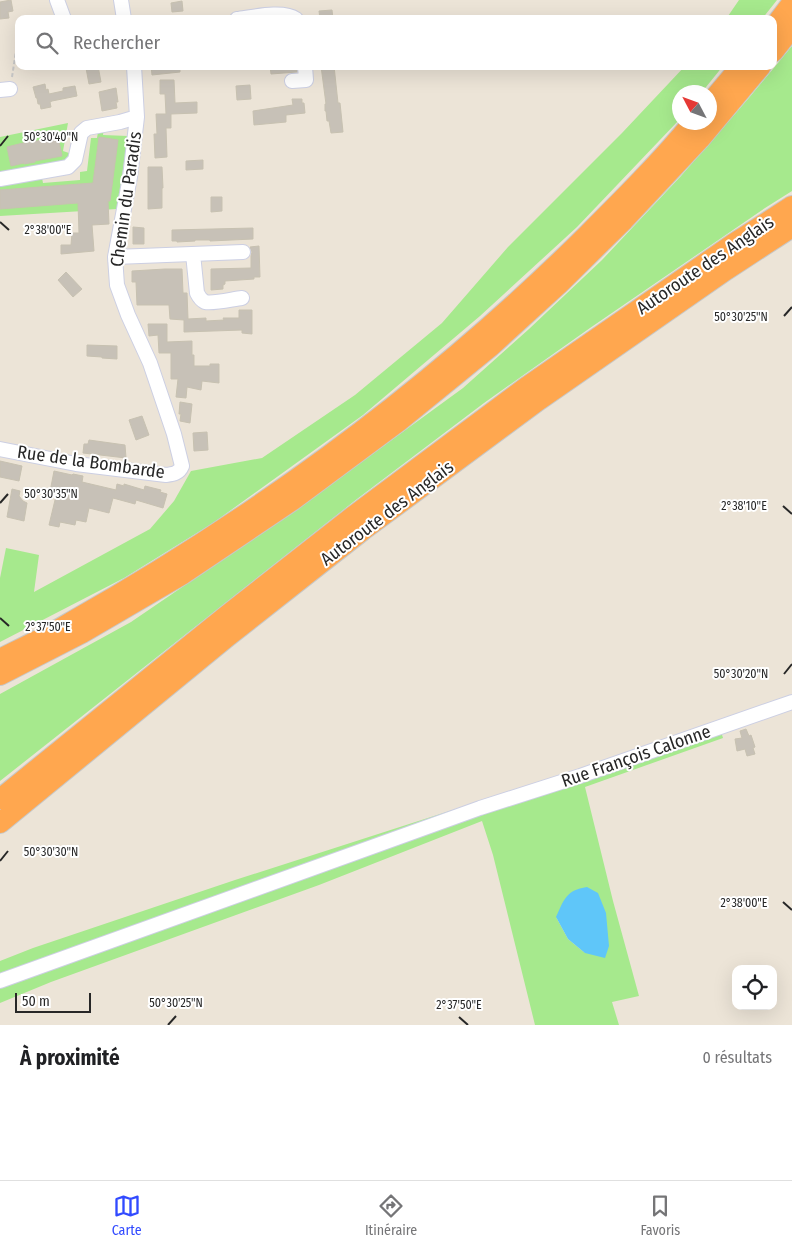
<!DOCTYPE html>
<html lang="fr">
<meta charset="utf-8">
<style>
body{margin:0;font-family:"Fira Sans Condensed",sans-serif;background:#f2f2f2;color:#202124}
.controls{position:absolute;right:15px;bottom:15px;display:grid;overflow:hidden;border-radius:10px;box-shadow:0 5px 20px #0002}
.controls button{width:45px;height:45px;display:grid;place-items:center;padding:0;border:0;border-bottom:1px solid #e0e0e0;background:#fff;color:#202124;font:25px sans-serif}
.compass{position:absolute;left:672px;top:85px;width:45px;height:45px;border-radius:50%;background:#fff;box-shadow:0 5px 20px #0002;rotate:311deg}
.scale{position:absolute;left:15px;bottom:12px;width:76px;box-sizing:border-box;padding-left:5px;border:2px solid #272727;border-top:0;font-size:14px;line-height:18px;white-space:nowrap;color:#272727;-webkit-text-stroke:4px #fff;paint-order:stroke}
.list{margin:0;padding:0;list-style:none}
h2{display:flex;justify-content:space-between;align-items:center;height:65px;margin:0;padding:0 20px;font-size:21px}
h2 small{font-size:16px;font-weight:400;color:#757577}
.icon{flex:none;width:28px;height:28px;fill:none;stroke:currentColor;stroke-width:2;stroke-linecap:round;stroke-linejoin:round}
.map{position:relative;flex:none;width:792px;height:1025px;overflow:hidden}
.search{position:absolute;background:#fff;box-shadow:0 5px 20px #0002;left:15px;right:15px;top:15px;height:55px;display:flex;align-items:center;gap:12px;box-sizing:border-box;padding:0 18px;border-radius:10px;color:#757577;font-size:19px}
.sheet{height:155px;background:#fff}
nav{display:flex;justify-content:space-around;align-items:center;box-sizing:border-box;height:70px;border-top:1px solid #e0e0e0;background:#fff;font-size:14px;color:#757577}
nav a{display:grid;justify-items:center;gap:2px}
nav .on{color:#314aff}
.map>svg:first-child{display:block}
.green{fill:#a6e98d;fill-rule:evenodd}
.water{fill:#5fc6f9}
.building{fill:#c7c1b7;stroke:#c7c1b1}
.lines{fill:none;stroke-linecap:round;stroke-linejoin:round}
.minor-casing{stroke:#cccfe3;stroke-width:16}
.highway-casing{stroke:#c7c7c7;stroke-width:22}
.path{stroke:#c7c7c7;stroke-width:2;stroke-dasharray:4 2.5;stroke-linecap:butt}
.minor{stroke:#fff;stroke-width:14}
.highway{stroke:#ffa74f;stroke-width:20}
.ticks{fill:none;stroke:#272727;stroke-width:2}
.labels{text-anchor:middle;stroke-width:4;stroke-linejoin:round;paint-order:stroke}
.street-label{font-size:18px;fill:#272727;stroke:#fff}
.ticks-label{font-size:12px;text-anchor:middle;fill:#272727;stroke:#fff;stroke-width:4;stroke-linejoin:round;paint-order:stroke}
</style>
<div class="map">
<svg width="792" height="1025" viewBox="0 0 792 1025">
<rect width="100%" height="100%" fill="#ece4d7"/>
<path class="green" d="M739,0H777L762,19H726Z
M792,46V191L765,208L590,328L484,403L357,499L0,781V694L131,622L304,504L463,388L529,329L602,260L681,176L748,99Z
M685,66H723L702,92H680L679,120L577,227L480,316L363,415L213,523L124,578L0,642V578L6,548L39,555L34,592L150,529L174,501L191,471L262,458L355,395L442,323L508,247L622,133Z
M68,123L63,151L72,154L69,161L0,173V137Z
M104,128L103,135L128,136L117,209L0,216V183L42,178L43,183L80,180V172L87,171L91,138H97L98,132Z
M718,722L723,738L585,787L613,901L639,996L612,1002L619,1025H535L493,855L482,821L319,885L51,982L0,1003V961L33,948L235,880L605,761ZM556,917L585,953L568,939Z"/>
<path class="water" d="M587,887L598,893L606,913L609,946L605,958L585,953L568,939L556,917C564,900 566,890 587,887Z"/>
<path class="building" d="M11,0L13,11L8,12L9,18L0,19V2Z
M182,1L183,11L172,12L171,3Z
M332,10L333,19H320L319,11Z
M98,66L101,82L89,84L86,68Z
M151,66H180V72L152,75Z
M270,66H296L297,72L271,74Z
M321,66H334L338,103H340L343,132L331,133L329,121H327L326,111H325V104H326Z
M160,80H174L175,103L197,102V113L171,114V128H166L167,157L155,158L154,134H157L156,114H166L165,94H160Z
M45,84L46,90L48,89L49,94L63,91V88L75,86L77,96L52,101L50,102L51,107L41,109L40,104H38L37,98H36L33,87Z
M250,85L251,99L237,100L236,86Z
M116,88L118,102H116L117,108L102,111L99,92Z
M292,99H302V103H304L305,113L286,115V122L254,125L253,111L293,105Z
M58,137L62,156L35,161V162L24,164V163L11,166L7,147L31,141V142Z
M99,137L118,140L110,201H108L109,224L92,225L94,251L61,254V245H71L72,233H79L78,203L0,209V190L93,183Z
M203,160V169L186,170V161Z
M148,167H162L163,188H162V208L148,209Z
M211,197H222V211L211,212Z
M133,227L144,228V244H133Z
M253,228V239L210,241V240H195V241L177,242V241H172V230Z
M259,246L260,277H254V279L225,281V284L223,285V289L211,290V269L251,268V256L252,252L250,247Z
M165,269H182L183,293H187L188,319L206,318V321L224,320L223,318H239V310H252V334L242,333V330L184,332V320L170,319L169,305H137L136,282H132V271Z
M66,272L82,289L73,297L58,280Z
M148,324H167V342L192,341V355H194V366H210V364H219V383L202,381L201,390L187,387L186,398L176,397L178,379H171V353H159L158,335L149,336Z
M87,345L117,346V359L102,358V357L87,356Z
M180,402L192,404L190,423L180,421L181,414H179Z
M142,416L149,435L136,440L129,420Z
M207,432L208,450L194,451L193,433Z
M89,440L125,445L126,458L83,453L84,444H88Z
M0,461L22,466L19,481L0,477Z
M54,471L72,475L73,474L83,476L82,482L116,490L117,484L124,486V484L144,490L145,486L161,490L160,492L167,494L163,508L136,500L135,504L113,498L109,513L89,508L86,522L76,520L75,525L60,522L59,527L49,525L55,500L58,493L50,492Z
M12,489L20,491L19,496L23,501L27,503L24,521L7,517Z
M746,729L749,736L751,735L755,747L753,748L755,754L747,756L745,749L737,751L735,739L742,738L740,731Z"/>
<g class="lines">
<g class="minor-casing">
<path id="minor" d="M57,0L64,19
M121,0L124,19
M237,19C253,17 283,10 296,19
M292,81L306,80L305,66
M0,90L10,89
M0,179L68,167L75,160L81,133L87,128L120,122L137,117
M193,254L197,293C199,297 201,300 205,302C213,304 233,299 242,298
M115,257L243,252
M0,449L76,464L166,475C174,474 179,473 182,466L174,434L150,363L128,315L117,285L115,257L130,177L137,117L134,66
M0,981L480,808L580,776L792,702"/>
</g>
<g class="highway-casing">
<path id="highway" d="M773,28L792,3
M773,52L792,28
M710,103L741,66
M0,659C24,647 48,636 71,622C258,516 434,387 587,235C623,199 660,162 693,122
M0,675L82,633L183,574L293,500L398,422L490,347L559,284L624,220L700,139L761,66
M0,799L226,616L352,517L525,388L733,244L792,206
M0,823L227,637L363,530L539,400L726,270L792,227"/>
</g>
<path class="path" d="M12,77L16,51L19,48"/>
<use href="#minor" class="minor"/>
<use href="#highway" class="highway"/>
</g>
<path class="ticks" d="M0,146L8,136M0,222L9,230M784,316L792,307M0,503L8,494M783,506L792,514M0,618L9,626M784,674L792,664M0,861L8,851M783,902L792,910M459,1017L468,1025M168,1025L176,1016"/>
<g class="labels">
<g class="street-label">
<text transform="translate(126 199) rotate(-82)" y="6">Chemin du Paradis</text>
<text transform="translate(705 265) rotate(-34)" y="6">Autoroute des Anglais</text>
<text transform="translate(91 462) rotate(8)" y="6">Rue de la Bombarde</text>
<text transform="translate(387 513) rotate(-37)" y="6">Autoroute des Anglais</text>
<text transform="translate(636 756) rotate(-19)" y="6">Rue François Calonne</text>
</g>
</g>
<g class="ticks-label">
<text x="51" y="141">50°30'40"N</text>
<text x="48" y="234">2°38'00"E</text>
<text x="741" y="321">50°30'25"N</text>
<text x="51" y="498">50°30'35"N</text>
<text x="744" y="510">2°38'10"E</text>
<text x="48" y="631">2°37'50"E</text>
<text x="741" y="678">50°30'20"N</text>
<text x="51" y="856">50°30'30"N</text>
<text x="744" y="907">2°38'00"E</text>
<text x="176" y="1007">50°30'25"N</text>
<text x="459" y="1009">2°37'50"E</text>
</g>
</svg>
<div class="controls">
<button><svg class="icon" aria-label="locate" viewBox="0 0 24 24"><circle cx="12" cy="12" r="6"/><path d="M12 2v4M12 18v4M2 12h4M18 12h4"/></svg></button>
</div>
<svg class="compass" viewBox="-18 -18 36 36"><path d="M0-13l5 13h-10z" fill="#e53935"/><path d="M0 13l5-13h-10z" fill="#757577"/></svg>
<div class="scale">50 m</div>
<div class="search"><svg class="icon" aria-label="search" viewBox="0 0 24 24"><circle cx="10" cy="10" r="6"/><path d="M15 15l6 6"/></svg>Rechercher</div>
</div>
<section class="sheet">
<h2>À proximité<small>0 résultats</small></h2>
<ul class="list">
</ul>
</section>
<nav>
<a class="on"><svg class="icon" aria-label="map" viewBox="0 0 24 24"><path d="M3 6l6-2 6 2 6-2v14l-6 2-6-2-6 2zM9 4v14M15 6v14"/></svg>Carte</a>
<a><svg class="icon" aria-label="directions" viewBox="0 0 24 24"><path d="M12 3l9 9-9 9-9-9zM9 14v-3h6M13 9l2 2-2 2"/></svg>Itinéraire</a>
<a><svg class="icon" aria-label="saved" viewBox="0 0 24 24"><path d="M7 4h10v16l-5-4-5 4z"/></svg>Favoris</a>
</nav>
